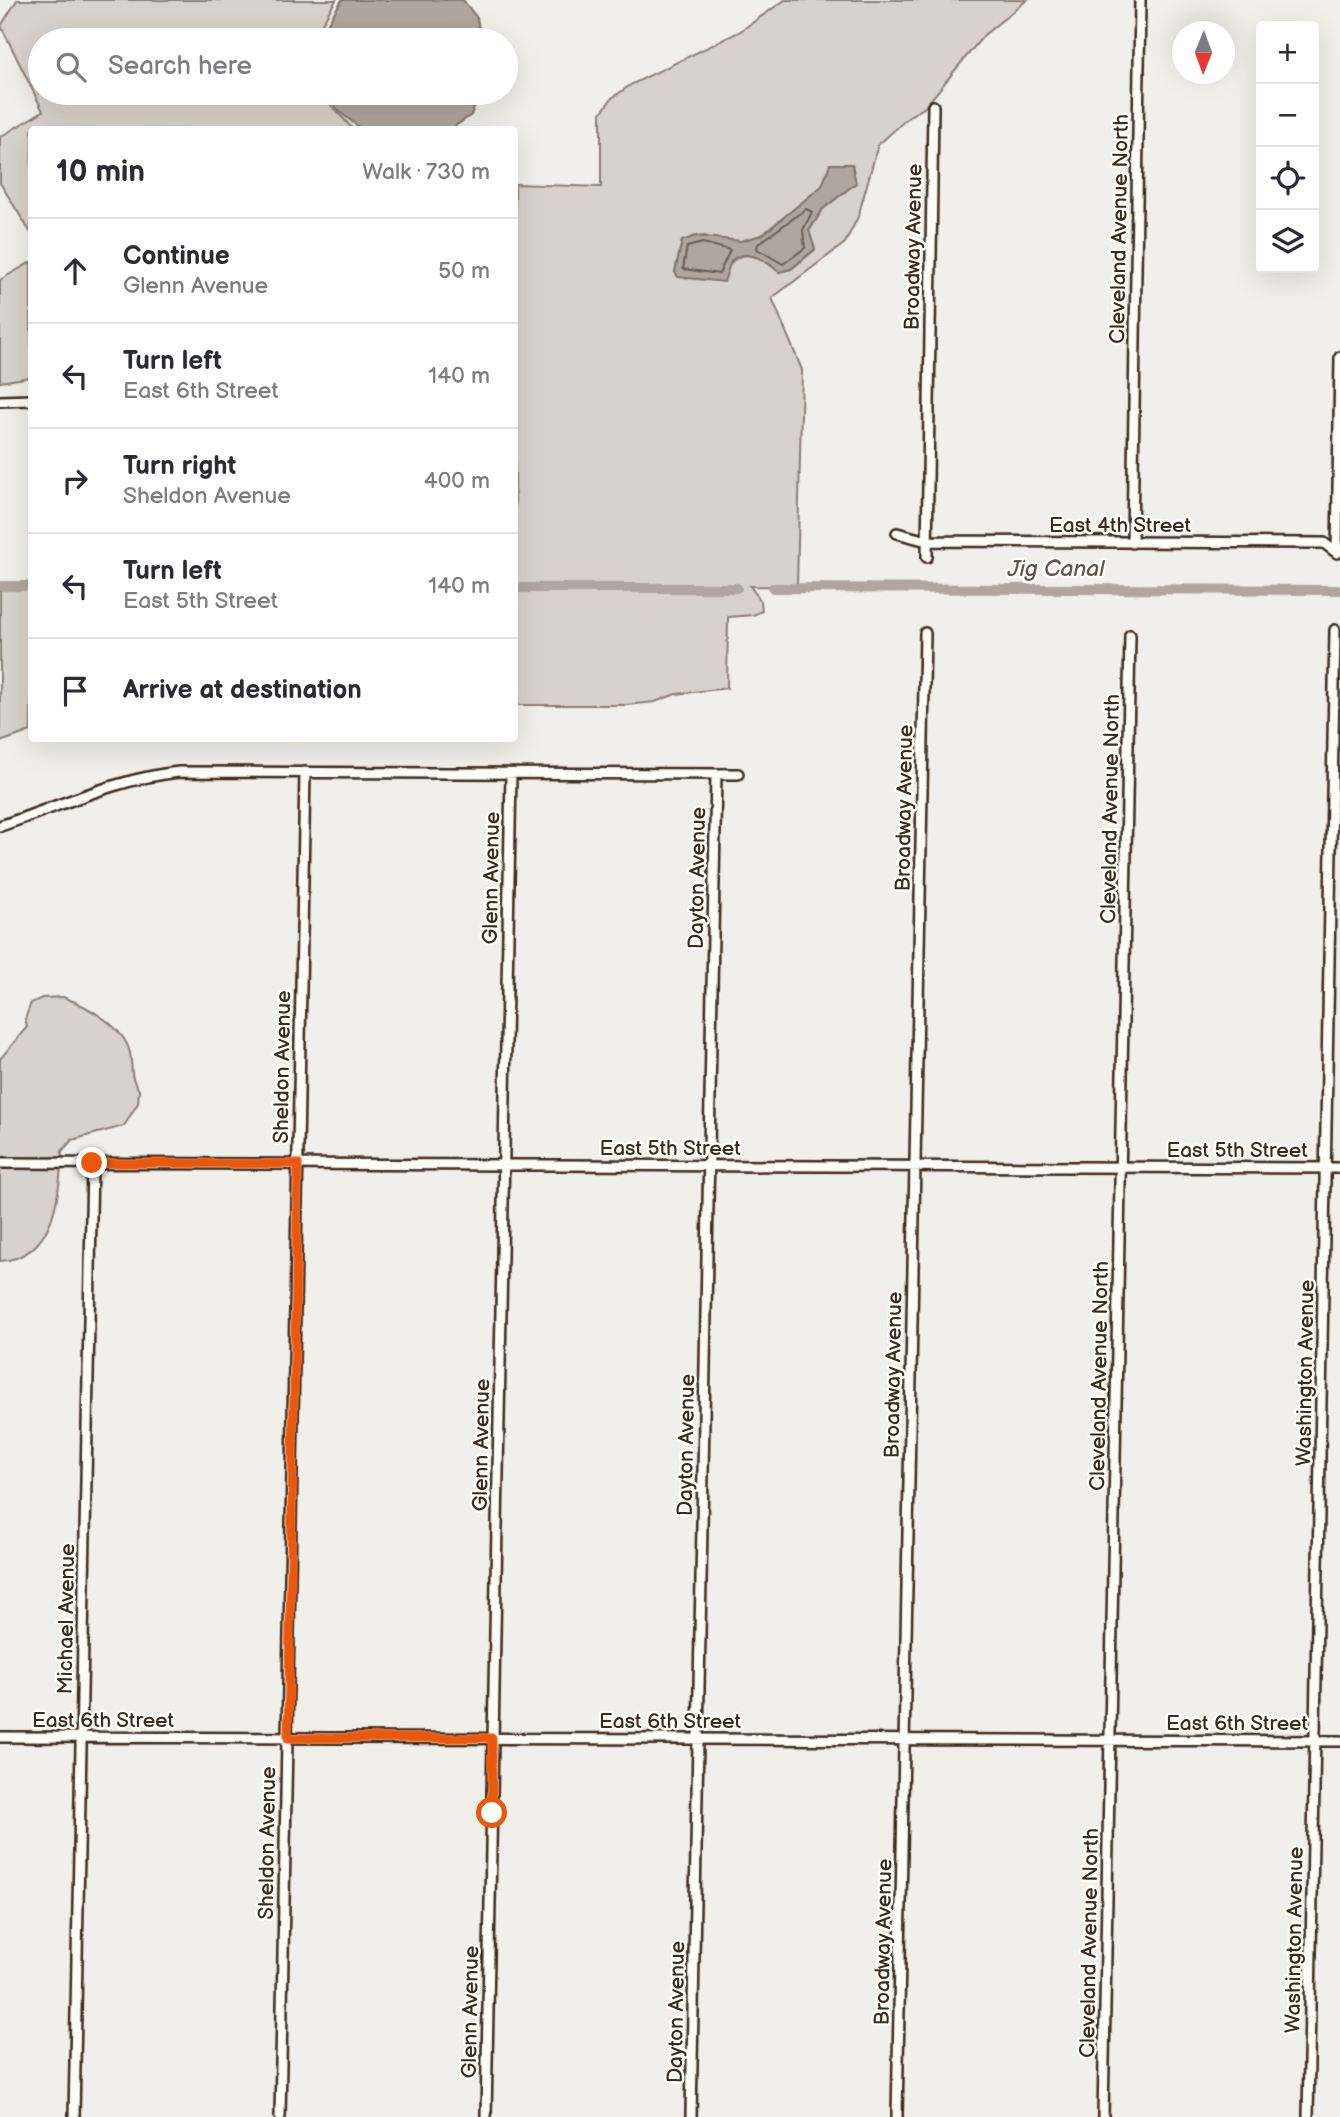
<!DOCTYPE html>
<meta charset="utf-8">
<style>
body{margin:0;font-family:"Balsamiq Sans",sans-serif;background:#f2f2f3;color:#2b2b33}
.controls{position:absolute;right:21px;top:21px;display:grid;overflow:hidden;border-radius:7px;box-shadow:0 7px 28px #0002}
.controls button{width:63px;height:63px;display:grid;place-items:center;padding:0;border:0;border-bottom:2px solid #e1e1e2;background:#fff;color:#2b2b33;font:35px sans-serif}
.compass{position:absolute;left:1172px;top:21px;width:63px;height:63px;border-radius:50%;background:#fff;box-shadow:0 7px 28px #0002;rotate:181deg}
.stop{position:absolute;width:21px;height:21px;margin:-16px;border:5px solid #ea580c;border-radius:50%;background:#fff}
.stop.end{background:#ea580c;border-color:#fff;box-shadow:0 2px 7px #0008}
.list{margin:0;padding:0;list-style:none}
h2{display:flex;justify-content:space-between;align-items:center;height:91px;margin:0;padding:0 28px;font-size:30px}
h2 small{font-size:23px;font-weight:400;color:#7c7c81}
.list li{display:grid;grid-template-columns:46px 1fr auto;gap:21px;align-items:center;box-sizing:border-box;height:105px;padding:0 28px;border-top:2px solid #e1e1e2}
.list b{display:block;font-size:26px;white-space:nowrap}
.list p{margin:0;font-size:23px;white-space:nowrap;color:#7c7c81}
.list em{font-size:23px;font-style:normal;color:#7c7c81}
.icon{flex:none;width:38px;height:38px;fill:none;stroke:currentColor;stroke-width:2;stroke-linecap:round;stroke-linejoin:round}
.map{position:relative;flex:none;width:1340px;height:2117px;overflow:hidden}
.search{position:absolute;background:#fff;box-shadow:0 7px 28px #0002;left:28px;top:28px;width:490px;height:77px;display:flex;align-items:center;gap:18px;box-sizing:border-box;padding:0 24px;border-radius:38px;color:#7c7c81;font-size:26px}
.panel{position:absolute;background:#fff;box-shadow:0 7px 28px #0002;left:28px;top:126px;width:490px;height:616px;border-radius:7px}
.map>svg:first-child{display:block}
.green{fill:#d7d2cc;stroke:#897e75;stroke-width:2;fill-rule:evenodd}
.water{fill:#aea69f;stroke:#80746b;stroke-width:2}
.lines{fill:none;stroke-linecap:round;stroke-linejoin:round}
.shore{stroke:#695c52;stroke-width:2}
.canal{stroke:#aea69f;stroke-width:10}
.street-casing{stroke:#3b2a1e;stroke-width:14}
.street{stroke:#fdfcf7;stroke-width:9}
.route{stroke:#ea580c;stroke-width:9}
.labels{text-anchor:middle;stroke-width:5;stroke-linejoin:round;paint-order:stroke}
.street-label{font-size:21px;fill:#3b2a1e;stroke:#fdfcf7}
.water-label{font-size:23px;font-style:italic;fill:#63554b;stroke:#fdfcf7}
</style>
<div class="map">
<svg width="1340" height="2117" viewBox="0 0 1340 2117">
<rect width="100%" height="100%" fill="#f1efea"/>
<filter id="ink" filterUnits="userSpaceOnUse"><feTurbulence type="fractalNoise" baseFrequency=".0143" numOctaves="2"/><feDisplacementMap in="SourceGraphic" scale="14" xChannelSelector="R" yChannelSelector="G"/><feConvolveMatrix kernelMatrix="1 2 1 2 8 2 1 2 1" color-interpolation-filters="sRGB"/></filter>
<g filter="url(#ink)">
<path class="green" d="M17,0H336L312,40H40V93H320L353,129L32,130L31,233L0,183V137L43,111L1,26Z
M785,0H1027L984,35L924,108L911,115L878,145L858,217L845,243L772,298L802,370L797,587L750,586L761,601L762,611L753,615L728,617L727,688L676,694L655,702L626,705H515V184L601,187V113L612,98L632,84L739,32ZM831,164H852L855,183L823,209L809,231L815,250L791,269L779,272C765,259 742,245 729,266L675,272L682,241L704,236L724,241H741L762,235L822,186Z
M31,262V377L0,382V280Z
M0,583L32,585L31,731L0,742Z
M63,997C87,1006 124,1026 130,1053C133,1068 129,1077 139,1090L138,1103L124,1126L72,1140L62,1151C60,1193 55,1258 0,1261V1059L27,1027L25,1019L31,1003L42,998Z"/>
<path class="water" d="M342,0H463L477,18L481,40H317Z
M325,93H479L471,115L451,129H361L340,112Z
M830,164H852L856,183L823,209L809,231L815,249L791,269L779,272C766,260 747,247 731,261L724,282L678,277L675,272L682,241L696,236L741,241L762,235L822,186Z"/>
<g class="lines">
<path class="shore" d="M806,209L812,212L803,230L805,248L783,264L757,249L758,244Z
M703,243L730,250L719,274L683,269L687,247Z"/>
<path class="canal" d="M0,586H32
M514,588H737
M773,588L1340,590"/>
<g class="street-casing">
<path id="street" d="M0,401L32,400
M897,533L927,541L1324,543L1337,553L1340,550
M1132,543L1140,0
M1337,553L1340,357
M927,557L933,106
M0,826C58,807 118,778 179,772L738,774
M0,1163L1340,1168
M0,1737L1340,1741
M74,2117L92,1163
M280,2117L305,772
M486,2117L511,774
M691,2117L716,774
M897,2117L925,633
M1103,2117L1130,635
M1308,2117L1335,630"/>
</g>
<use href="#street" class="street"/>
</g>
</g>
<g class="lines" filter="url(#ink)">
<path class="route" d="M92,1163L298,1164L288,1738H492V1813"/>
</g>
<g class="labels">
<g class="street-label">
<text transform="translate(1119 229) rotate(-89)" y="7">Cleveland Avenue North</text>
<text transform="translate(913 247) rotate(-89)" y="7">Broadway Avenue</text>
<text x="1120" y="532">East 4th Street</text>
<text transform="translate(904 808) rotate(-89)" y="7">Broadway Avenue</text>
<text transform="translate(1110 809) rotate(-89)" y="7">Cleveland Avenue North</text>
<text transform="translate(491 878) rotate(-89)" y="7">Glenn Avenue</text>
<text transform="translate(697 878) rotate(-89)" y="7">Dayton Avenue</text>
<text transform="translate(282 1067) rotate(-89)" y="7">Sheldon Avenue</text>
<text x="670" y="1155">East 5th Street</text>
<text x="1237" y="1157">East 5th Street</text>
<text transform="translate(1305 1373) rotate(-89)" y="7">Washington Avenue</text>
<text transform="translate(893 1375) rotate(-89)" y="7">Broadway Avenue</text>
<text transform="translate(1099 1376) rotate(-89)" y="7">Cleveland Avenue North</text>
<text transform="translate(481 1445) rotate(-89)" y="7">Glenn Avenue</text>
<text transform="translate(686 1445) rotate(-89)" y="7">Dayton Avenue</text>
<text transform="translate(66 1619) rotate(-89)" y="7">Michael Avenue</text>
<text x="103" y="1727">East 6th Street</text>
<text x="670" y="1728">East 6th Street</text>
<text x="1237" y="1730">East 6th Street</text>
<text transform="translate(267 1843) rotate(-89)" y="7">Sheldon Avenue</text>
<text transform="translate(1294 1940) rotate(-89)" y="7">Washington Avenue</text>
<text transform="translate(883 1942) rotate(-89)" y="7">Broadway Avenue</text>
<text transform="translate(1089 1943) rotate(-89)" y="7">Cleveland Avenue North</text>
<text transform="translate(470 2012) rotate(-89)" y="7">Glenn Avenue</text>
<text transform="translate(676 2012) rotate(-89)" y="7">Dayton Avenue</text>
</g>
<g class="water-label">
<text x="1056" y="576">Jig Canal</text>
</g>
</g>
</svg>
<div class="controls">
<button>+</button>
<button>−</button>
<button><svg class="icon" aria-label="locate" viewBox="0 0 24 24"><circle cx="12" cy="12" r="6"/><path d="M12 2v4M12 18v4M2 12h4M18 12h4"/></svg></button>
<button><svg class="icon" aria-label="layers" viewBox="0 0 24 24"><path d="M12 4l9 5-9 5-9-5zM3 14l9 5 9-5"/></svg></button>
</div>
<svg class="compass" viewBox="-18 -18 36 36"><path d="M0-13l5 13h-10z" fill="#e53935"/><path d="M0 13l5-13h-10z" fill="#7c7c81"/></svg>
<div class="stop" style="left:492px;top:1813px"></div>
<div class="stop end" style="left:92px;top:1163px"></div>
<div class="search"><svg class="icon" aria-label="search" viewBox="0 0 24 24"><circle cx="10" cy="10" r="6"/><path d="M15 15l6 6"/></svg>Search here</div>
<section class="panel">
<h2>10 min<small>Walk · 730 m</small></h2>
<ul class="list">
<li><svg class="icon" aria-label="ahead" viewBox="0 0 24 24"><path d="M12 20V5M6 11l6-6 6 6"/></svg><div><b>Continue</b><p>Glenn Avenue</p></div><em>50 m</em></li>
<li><svg class="icon" aria-label="left" viewBox="0 0 24 24"><path d="M17 20v-9H6M10 6l-5 5 5 5"/></svg><div><b>Turn left</b><p>East 6th Street</p></div><em>140 m</em></li>
<li><svg class="icon" aria-label="right" viewBox="0 0 24 24"><path d="M7 20v-9h11M14 6l5 5-5 5"/></svg><div><b>Turn right</b><p>Sheldon Avenue</p></div><em>400 m</em></li>
<li><svg class="icon" aria-label="left" viewBox="0 0 24 24"><path d="M17 20v-9H6M10 6l-5 5 5 5"/></svg><div><b>Turn left</b><p>East 5th Street</p></div><em>140 m</em></li>
<li><svg class="icon" aria-label="arrive" viewBox="0 0 24 24"><path d="M6 21V4h12l-3 4 3 4H6"/></svg><div><b>Arrive at destination</b></div></li>
</ul>
</section>
</div>
